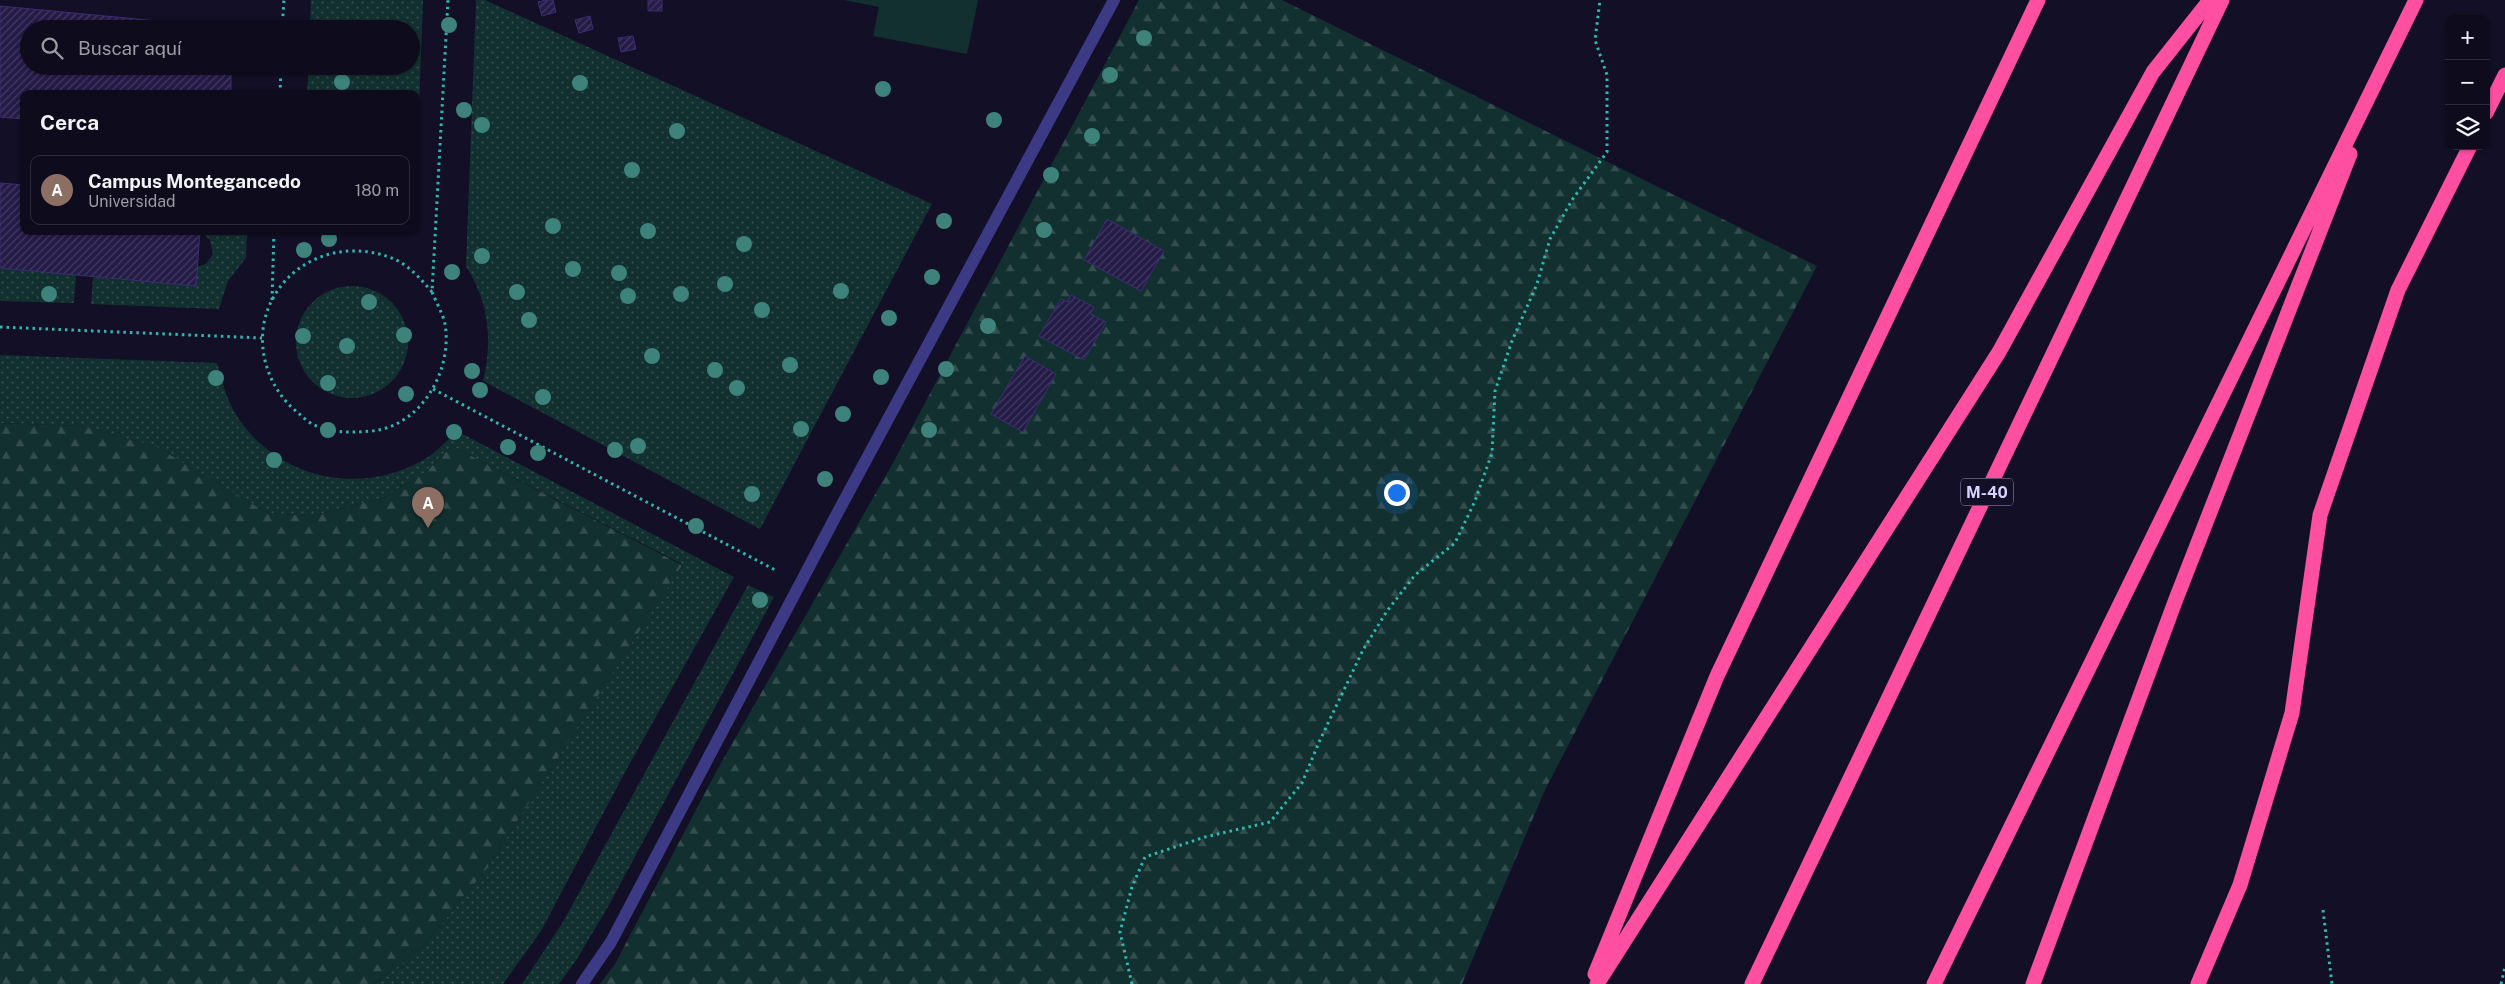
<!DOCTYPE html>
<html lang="es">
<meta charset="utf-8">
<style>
body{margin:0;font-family:"Public Sans",sans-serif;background:#171425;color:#f1f3f6}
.controls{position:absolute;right:15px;top:15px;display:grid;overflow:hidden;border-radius:10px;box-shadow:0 1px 4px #0004}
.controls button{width:45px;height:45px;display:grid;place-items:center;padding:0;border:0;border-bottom:1px solid #2e2b3b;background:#0e0b1c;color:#f1f3f6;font:25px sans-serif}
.you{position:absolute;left:1396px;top:492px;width:18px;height:18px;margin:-12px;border:4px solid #fff;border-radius:50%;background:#1a73e8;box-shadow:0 0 0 8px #1a73e833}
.badge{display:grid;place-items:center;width:32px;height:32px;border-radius:50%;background:#0f766e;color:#fff;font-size:16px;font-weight:700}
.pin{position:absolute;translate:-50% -41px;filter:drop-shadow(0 1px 2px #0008)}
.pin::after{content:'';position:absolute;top:26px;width:18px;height:15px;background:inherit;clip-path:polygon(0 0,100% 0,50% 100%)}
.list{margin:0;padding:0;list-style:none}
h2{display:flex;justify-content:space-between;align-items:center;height:65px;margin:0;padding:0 20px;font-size:21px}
h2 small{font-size:16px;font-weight:400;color:#9b9ba3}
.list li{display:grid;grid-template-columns:32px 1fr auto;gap:15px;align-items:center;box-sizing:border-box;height:70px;margin:0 10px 10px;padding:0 10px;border:1px solid #2e2b3b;border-radius:10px}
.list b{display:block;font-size:19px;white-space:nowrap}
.list p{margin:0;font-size:16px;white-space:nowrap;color:#9b9ba3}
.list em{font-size:16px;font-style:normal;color:#9b9ba3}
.icon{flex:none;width:28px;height:28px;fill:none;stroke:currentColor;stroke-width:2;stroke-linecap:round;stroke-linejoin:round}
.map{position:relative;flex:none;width:2505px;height:984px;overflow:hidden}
.search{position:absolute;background:#0e0b1c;box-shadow:0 1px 4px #0004;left:20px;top:20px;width:400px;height:55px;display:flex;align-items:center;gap:12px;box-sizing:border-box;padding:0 18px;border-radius:28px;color:#9b9ba3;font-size:19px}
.panel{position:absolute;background:#0e0b1c;box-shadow:0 1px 4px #0004;left:20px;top:90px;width:400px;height:145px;border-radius:10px}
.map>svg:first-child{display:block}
.grass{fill:url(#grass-dots)}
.forest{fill:url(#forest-firs)}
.pitch{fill:#12302f}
.building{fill:url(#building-hatch);stroke:#3b2d73}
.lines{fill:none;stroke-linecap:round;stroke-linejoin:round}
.path{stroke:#2fb8b0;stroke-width:3;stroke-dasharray:2.5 4;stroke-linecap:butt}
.minor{stroke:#3d3a85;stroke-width:12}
.motorway{stroke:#ff4fa3;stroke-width:15}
.tree{fill:#3d827b}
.labels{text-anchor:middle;stroke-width:4.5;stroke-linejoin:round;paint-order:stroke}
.shield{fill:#130f26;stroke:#9e99be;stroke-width:1}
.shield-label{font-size:16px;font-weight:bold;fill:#d9d4ff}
</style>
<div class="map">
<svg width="2505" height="984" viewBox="0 0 2505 984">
<defs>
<pattern id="grass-dots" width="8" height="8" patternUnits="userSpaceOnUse" patternTransform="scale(1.25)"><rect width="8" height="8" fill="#12302f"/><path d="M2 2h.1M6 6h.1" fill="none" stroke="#344d4e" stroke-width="1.8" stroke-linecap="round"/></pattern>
<pattern id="forest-firs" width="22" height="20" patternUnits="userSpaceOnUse" patternTransform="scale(1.25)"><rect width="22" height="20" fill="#12302f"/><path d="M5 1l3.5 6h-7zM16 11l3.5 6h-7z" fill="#344d4e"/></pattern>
<pattern id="building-hatch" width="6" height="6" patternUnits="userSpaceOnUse" patternTransform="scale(1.25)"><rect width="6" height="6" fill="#241b47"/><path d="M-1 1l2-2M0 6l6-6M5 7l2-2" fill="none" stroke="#433b63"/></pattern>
</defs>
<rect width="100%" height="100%" fill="#130f26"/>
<path class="grass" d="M311,0H423L416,192V94H307L309,66H411V29H310Z
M476,0H485L932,204L760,529L483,381C493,339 489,303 466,266Z
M200,231H247L246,258L228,281L219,309L91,304L93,277L196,286L197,267L206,264L213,254L210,240Z
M0,268L76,275L74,303L0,301Z
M296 342a56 56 0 1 1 112 0a56 56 0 1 1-112 0Z
M0,355L217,363C222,380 226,398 235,413C273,475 351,496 416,464C432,457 444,443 457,431L734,577L624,774L541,931L503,984H374L423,947L487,868L682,564L452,446L427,471L383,498L312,516L268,513L154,446L82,426L0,423Z
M748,585L774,597L609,905L577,959L559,984H522L563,922Z"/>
<path class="forest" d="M1139,0H1282L1817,266L1545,790L1462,984H600L615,964L717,770L893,463Z
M0,423L82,426L155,446L268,513L312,516L383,498L427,471L452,446L682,565L487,868L423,947L374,984H0Z"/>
<path class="pitch" d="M844,0H978L967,54L873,36L879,7Z"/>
<path class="building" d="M546,0H553L556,12L542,16L538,2Z
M648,0H662V11H648Z
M0,6L232,28L29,29V66H231V94H24V119L0,117Z
M590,16L593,29L579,33L575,20Z
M633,36L636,49L621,52L618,38Z
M0,183L24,185V231H200L196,286L0,268Z
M1107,219L1164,251L1141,291L1084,260Z
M1071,295L1094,307L1090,314L1106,322L1084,360L1039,336L1061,299L1068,302Z
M1025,356L1056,374L1023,432L991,414Z"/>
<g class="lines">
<path class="path" d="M282,29L284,0
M280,94L281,66
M432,292C420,278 407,263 389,257C345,241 294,257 272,300C252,338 265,386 297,412C302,416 307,421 312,424C332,433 351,433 371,431C421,427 453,370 445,324C443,314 436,302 432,292L448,0
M272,300L274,231
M0,327L262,338
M433,389L777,571
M2323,910L2332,984
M1132,984L1120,932L1132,887L1145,857L1205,837L1270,822L1302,783L1320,740L1363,650L1387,611L1415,575L1455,543L1475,501L1492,453L1495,391L1512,341L1537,284L1550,239L1572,200L1607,152V75L1595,40L1600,0
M2501,984L2505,967"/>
<path class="minor" d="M582,984L611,942L839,510L1114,0"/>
<path class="motorway" d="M2486,113L2505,75
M1595,974L1717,676L2038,0
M1597,984L1999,352L2153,72L2210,0
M1752,984L2222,0
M1934,984L2416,0
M2033,984L2176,599L2350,154
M2198,984L2240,885L2292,713L2320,515L2398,290L2470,146"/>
</g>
<g class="tree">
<circle cx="449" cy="25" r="8"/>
<circle cx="1144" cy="38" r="8"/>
<circle cx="1110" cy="75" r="8"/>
<circle cx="342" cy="82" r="8"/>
<circle cx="580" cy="83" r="8"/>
<circle cx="883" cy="89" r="8"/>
<circle cx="464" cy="110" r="8"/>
<circle cx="994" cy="120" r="8"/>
<circle cx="482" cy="125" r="8"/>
<circle cx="677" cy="131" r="8"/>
<circle cx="1092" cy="136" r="8"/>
<circle cx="632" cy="170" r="8"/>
<circle cx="1051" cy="175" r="8"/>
<circle cx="944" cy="221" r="8"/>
<circle cx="553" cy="226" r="8"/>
<circle cx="1044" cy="230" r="8"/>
<circle cx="648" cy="231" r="8"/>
<circle cx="329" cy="239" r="8"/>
<circle cx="744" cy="244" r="8"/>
<circle cx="304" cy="250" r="8"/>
<circle cx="482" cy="256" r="8"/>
<circle cx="573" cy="269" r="8"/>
<circle cx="452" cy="272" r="8"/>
<circle cx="619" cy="273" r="8"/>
<circle cx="932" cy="277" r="8"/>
<circle cx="725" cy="284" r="8"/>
<circle cx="841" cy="291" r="8"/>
<circle cx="517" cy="292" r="8"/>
<circle cx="49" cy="294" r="8"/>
<circle cx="681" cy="294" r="8"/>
<circle cx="628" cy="296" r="8"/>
<circle cx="369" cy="302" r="8"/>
<circle cx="762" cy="310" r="8"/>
<circle cx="889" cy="318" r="8"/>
<circle cx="529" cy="320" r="8"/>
<circle cx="988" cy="326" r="8"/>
<circle cx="404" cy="335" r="8"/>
<circle cx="303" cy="336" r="8"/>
<circle cx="347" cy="346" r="8"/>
<circle cx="652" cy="356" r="8"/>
<circle cx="790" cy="365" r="8"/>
<circle cx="946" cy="369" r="8"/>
<circle cx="715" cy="370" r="8"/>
<circle cx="472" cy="371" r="8"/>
<circle cx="881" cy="377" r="8"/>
<circle cx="216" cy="378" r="8"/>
<circle cx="328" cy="383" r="8"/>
<circle cx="737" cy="388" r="8"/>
<circle cx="480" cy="390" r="8"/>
<circle cx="406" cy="394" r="8"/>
<circle cx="543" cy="397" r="8"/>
<circle cx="843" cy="414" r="8"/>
<circle cx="801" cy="429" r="8"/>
<circle cx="328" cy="430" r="8"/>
<circle cx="929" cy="430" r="8"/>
<circle cx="454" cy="432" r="8"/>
<circle cx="638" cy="446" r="8"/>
<circle cx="508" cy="447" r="8"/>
<circle cx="615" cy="450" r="8"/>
<circle cx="538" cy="453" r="8"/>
<circle cx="274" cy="460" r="8"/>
<circle cx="825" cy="479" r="8"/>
<circle cx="752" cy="494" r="8"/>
<circle cx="696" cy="526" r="8"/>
<circle cx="760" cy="600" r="8"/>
</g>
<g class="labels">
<rect class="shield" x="1961" y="478.5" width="52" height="27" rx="4"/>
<g class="shield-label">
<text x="1987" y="498">M-40</text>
</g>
</g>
</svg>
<div class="controls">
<button>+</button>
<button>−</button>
<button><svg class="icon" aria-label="layers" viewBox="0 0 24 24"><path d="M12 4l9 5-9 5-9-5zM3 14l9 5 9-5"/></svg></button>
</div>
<div class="you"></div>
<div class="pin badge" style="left:428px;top:528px;background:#8d6e63">A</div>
<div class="search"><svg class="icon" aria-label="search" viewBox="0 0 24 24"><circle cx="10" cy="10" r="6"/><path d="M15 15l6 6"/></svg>Buscar aquí</div>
<section class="panel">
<h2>Cerca<small></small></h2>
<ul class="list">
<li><span class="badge" style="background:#8d6e63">A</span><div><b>Campus Montegancedo</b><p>Universidad</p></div><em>180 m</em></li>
</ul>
</section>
</div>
